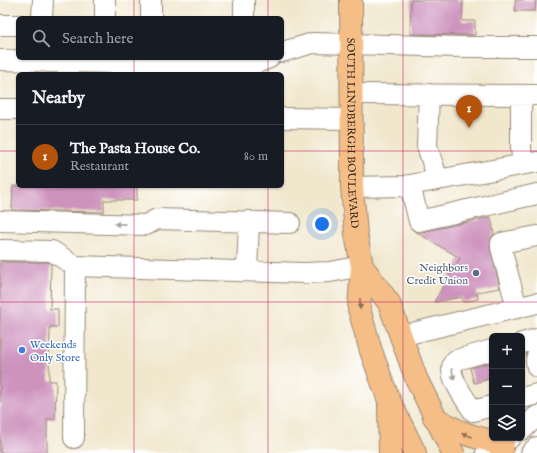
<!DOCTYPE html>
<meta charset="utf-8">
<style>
body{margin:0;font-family:"IM FELL English",serif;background:#242831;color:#f1f3f6}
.controls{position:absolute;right:12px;bottom:12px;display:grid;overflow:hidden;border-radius:6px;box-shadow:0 1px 3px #0004}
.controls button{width:36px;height:36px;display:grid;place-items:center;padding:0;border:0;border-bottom:1px solid #363941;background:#171b24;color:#f1f3f6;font:20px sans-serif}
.you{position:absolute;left:322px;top:224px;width:14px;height:14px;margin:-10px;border:3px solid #fff;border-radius:50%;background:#1a73e8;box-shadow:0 0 0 6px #1a73e833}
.badge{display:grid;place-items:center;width:26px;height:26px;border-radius:50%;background:#b45309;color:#fff;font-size:13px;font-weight:700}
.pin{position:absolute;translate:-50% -33px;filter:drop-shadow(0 1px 2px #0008)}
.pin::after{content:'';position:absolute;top:21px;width:14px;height:12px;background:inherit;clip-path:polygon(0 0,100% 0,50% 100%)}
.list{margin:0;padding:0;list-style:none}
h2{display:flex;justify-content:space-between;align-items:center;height:52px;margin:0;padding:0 16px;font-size:17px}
h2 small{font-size:13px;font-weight:400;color:#9ea1a6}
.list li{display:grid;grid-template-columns:26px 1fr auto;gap:12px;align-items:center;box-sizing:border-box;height:64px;padding:0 16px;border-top:1px solid #363941}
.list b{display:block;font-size:15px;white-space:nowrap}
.list p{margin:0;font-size:13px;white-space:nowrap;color:#9ea1a6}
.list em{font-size:13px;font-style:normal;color:#9ea1a6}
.icon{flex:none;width:22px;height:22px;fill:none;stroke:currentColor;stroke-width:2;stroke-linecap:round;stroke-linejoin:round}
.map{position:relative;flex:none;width:537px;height:453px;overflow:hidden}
.search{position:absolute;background:#171b24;box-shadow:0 1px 3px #0004;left:16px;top:16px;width:268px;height:44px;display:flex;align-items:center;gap:10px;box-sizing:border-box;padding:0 14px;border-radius:6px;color:#9ea1a6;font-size:15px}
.panel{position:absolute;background:#171b24;box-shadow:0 1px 3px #0004;left:16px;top:72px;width:268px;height:116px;border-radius:6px}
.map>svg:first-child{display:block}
.building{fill:#cd93bd}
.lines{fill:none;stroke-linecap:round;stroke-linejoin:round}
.minor-casing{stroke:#968876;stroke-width:22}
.major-casing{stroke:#968876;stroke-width:24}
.minor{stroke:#fff;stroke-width:20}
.major{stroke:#f6be87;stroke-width:22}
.oneway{fill:#a79f9a}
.oneway2{fill:#8f6d4d}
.grid{fill:none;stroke:#c2185b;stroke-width:1;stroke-opacity:0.55}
.service-dot{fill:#5c6f8a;stroke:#fff;stroke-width:1.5}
.shop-dot{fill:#3f7fe0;stroke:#fff;stroke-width:1.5}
.labels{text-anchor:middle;stroke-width:3;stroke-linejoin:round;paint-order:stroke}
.street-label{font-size:11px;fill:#3b2a1e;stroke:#fff}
.service-label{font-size:11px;fill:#4e5e75;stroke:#fff;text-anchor:end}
.shop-label{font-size:11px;fill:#366cbe;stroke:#fff;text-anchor:start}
</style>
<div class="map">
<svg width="537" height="453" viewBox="0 0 537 453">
<rect width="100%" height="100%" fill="#fff"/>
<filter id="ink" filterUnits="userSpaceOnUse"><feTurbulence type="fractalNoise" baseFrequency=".025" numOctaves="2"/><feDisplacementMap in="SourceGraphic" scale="8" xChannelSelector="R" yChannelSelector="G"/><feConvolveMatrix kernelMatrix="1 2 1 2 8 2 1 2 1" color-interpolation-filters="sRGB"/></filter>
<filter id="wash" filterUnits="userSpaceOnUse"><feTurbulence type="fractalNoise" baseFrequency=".012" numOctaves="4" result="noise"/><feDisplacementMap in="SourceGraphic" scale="16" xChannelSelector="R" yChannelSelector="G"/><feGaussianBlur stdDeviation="0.9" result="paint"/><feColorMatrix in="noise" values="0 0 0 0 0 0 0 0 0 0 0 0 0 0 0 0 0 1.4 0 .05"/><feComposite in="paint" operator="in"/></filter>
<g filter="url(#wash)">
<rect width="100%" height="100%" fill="#f1e7cd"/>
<g id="blocks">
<path class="building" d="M411,0H463L462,21H475V35L410,34Z
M515,0H536L535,11H515Z
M13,186H137V200H104V212L12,210Z
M491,217L494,234L491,238L490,248L500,288L477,292L478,299L463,302L462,297L434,302L460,258L413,230L422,232Z
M0,262H48L51,264L50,309H58V327H50L49,381H56L55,419H47V453H0Z
M492,362V378L474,383L470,368Z"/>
</g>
</g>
<g filter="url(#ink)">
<use href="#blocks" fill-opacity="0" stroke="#968876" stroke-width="1"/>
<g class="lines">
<g class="minor-casing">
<path id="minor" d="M42,18L43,0
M105,18V0
M151,18V0
M244,18V0
M0,25H18
M282,52L313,43L462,47H537
M40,58V61L50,62C75,62 101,62 127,64C171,66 229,77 269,58
M0,60L40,61
M351,94L537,95
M429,94L427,146L438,180
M521,95V149L523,164
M0,109H18
M282,118L351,119
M410,185L419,221L537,194
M352,187L404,186L537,162
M0,221L146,225L157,219L290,223
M0,250L52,251L75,266L305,273L330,272L362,266
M247,271L249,221
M517,308L501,248V243L537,236
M400,336L537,303
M522,343L537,339
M492,350L456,360C443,371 466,400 473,411L492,406
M537,356L536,361L537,367
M522,398L537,394
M522,430L537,416
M74,438L75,266
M486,453L510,438
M531,453L537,447"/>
</g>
<g class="major-casing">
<g id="major">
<path id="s1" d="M351,0L352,187L356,234L362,266L359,309L371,351L388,398L415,453"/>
<path d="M362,266L389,303L416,378L453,453"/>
<path d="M389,407L390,453"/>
<path d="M434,417C459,433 474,438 503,443L501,453"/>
</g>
</g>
<use href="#minor" class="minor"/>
<use href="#major" class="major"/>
</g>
<defs><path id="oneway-solid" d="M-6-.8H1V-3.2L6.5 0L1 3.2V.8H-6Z"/></defs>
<g class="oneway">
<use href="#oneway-solid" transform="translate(120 224) rotate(-179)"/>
<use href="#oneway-solid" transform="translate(453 374) rotate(76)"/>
</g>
<g class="oneway2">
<use href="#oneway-solid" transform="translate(360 304) rotate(90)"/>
<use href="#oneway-solid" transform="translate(467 435) rotate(-161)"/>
</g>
</g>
<path class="grid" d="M134,0V18M268,0V18M403,0V453M134,58V74M268,58V74M0,151H18M282,151H537M134,186V453M268,186V453M0,302H537"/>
<circle class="service-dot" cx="476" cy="273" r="4"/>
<circle class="shop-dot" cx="22" cy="350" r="4"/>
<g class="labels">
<g class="street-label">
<text dy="4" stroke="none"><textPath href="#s1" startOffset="133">SOUTH LINDBERGH BOULEVARD</textPath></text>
</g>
<g class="service-label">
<text x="468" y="271">Neighbors<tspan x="468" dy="13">Credit Union</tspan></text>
</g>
<g class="shop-label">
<text x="30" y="348">Weekends<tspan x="30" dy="13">Only Store</tspan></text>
</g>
</g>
</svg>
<div class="controls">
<button>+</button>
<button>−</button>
<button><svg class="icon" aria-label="layers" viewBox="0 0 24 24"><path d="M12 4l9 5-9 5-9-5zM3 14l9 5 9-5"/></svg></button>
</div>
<div class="you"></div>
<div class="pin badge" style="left:469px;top:128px">1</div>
<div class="search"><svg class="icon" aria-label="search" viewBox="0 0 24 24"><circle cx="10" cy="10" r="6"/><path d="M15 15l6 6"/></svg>Search here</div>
<section class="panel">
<h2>Nearby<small></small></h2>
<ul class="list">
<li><span class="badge">1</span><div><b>The Pasta House Co.</b><p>Restaurant</p></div><em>80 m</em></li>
</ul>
</section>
</div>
